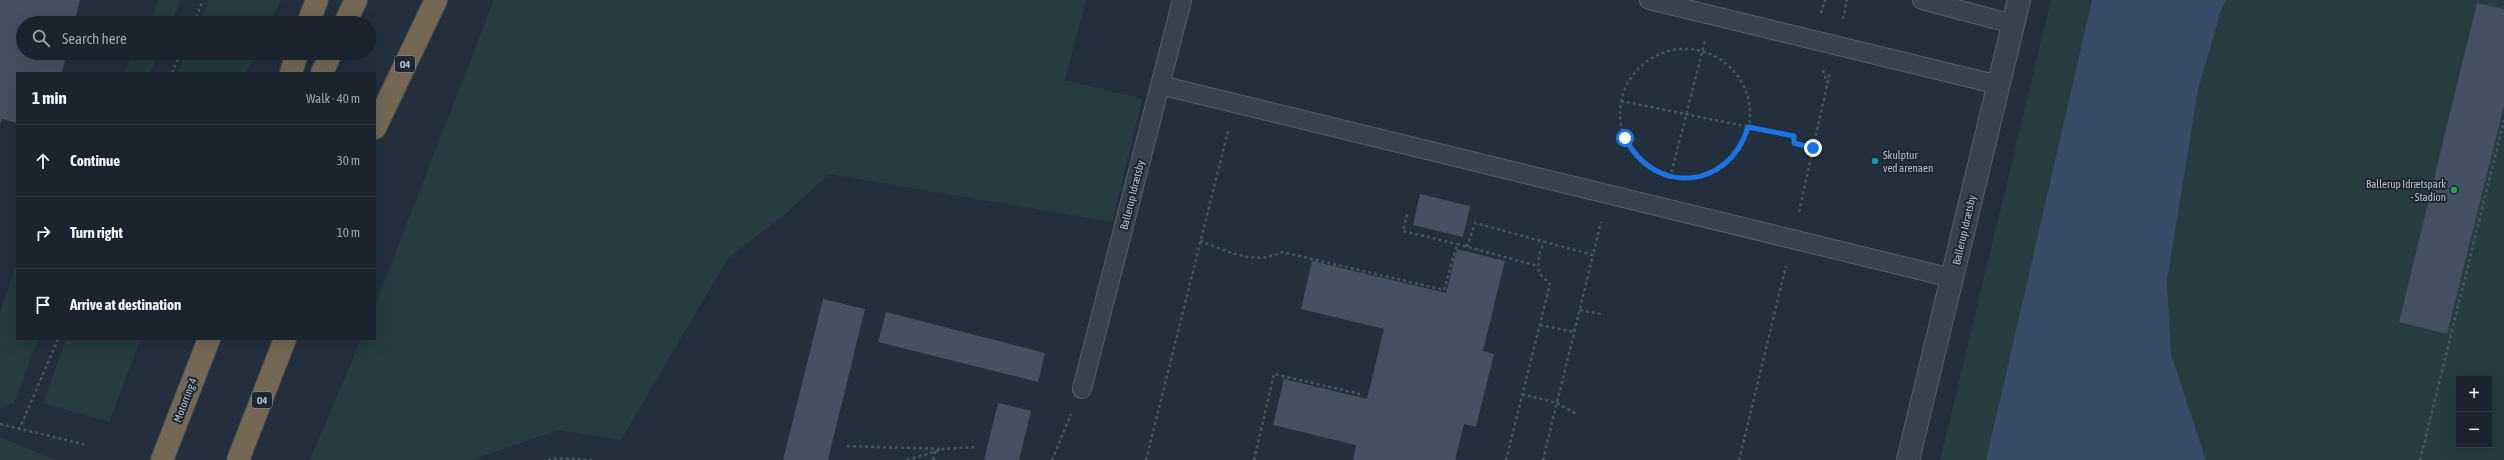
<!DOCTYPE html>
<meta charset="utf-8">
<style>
body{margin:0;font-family:"Asap Condensed",sans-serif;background:#242b36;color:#f1f3f6}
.controls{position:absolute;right:12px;bottom:12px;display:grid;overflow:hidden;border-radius:0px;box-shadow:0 4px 16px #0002}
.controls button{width:36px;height:36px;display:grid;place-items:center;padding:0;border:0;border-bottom:1px solid #39404a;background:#1b232e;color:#f1f3f6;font:20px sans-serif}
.stop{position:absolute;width:12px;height:12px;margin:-9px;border:3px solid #1a73e8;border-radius:50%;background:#fff}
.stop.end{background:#1a73e8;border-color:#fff;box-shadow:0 1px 4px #0008}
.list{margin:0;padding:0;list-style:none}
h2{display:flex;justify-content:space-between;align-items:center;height:52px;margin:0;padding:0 16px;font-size:17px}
h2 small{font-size:13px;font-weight:400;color:#a0a4aa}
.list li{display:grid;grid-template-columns:26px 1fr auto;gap:12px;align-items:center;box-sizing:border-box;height:72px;padding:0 16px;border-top:1px solid #39404a}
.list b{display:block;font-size:15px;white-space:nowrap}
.list em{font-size:13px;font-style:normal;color:#a0a4aa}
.icon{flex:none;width:22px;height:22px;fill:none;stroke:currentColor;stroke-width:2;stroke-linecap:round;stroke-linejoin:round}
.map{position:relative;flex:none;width:2504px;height:460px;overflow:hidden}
.search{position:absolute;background:#1b232e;box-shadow:0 4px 16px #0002;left:16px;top:16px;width:360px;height:44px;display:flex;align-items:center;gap:10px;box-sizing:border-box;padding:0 14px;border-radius:22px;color:#a0a4aa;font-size:15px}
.panel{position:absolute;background:#1b232e;box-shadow:0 4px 16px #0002;left:16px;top:72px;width:360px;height:268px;border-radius:0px}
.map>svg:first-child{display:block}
.green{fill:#263c3f;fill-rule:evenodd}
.water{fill:#394c67}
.building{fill:#455162}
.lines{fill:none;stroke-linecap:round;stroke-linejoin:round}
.lane-casing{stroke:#565f6c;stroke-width:20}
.street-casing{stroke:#565f6c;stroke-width:24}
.highway-casing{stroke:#434c59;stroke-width:24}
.path{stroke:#44595c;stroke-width:2.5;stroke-dasharray:3 3;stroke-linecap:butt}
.lane{stroke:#38414e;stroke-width:18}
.street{stroke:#38414e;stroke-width:22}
.highway{stroke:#746855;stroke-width:22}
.route{stroke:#1a73e8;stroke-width:5}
.culture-dot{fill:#0f9aa8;stroke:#1d2633;stroke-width:1.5}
.leisure-dot{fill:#2e9e5b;stroke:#1d2633;stroke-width:1.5}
.labels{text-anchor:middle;stroke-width:4;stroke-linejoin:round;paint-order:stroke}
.shield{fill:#1d2633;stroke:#878f9c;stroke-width:1}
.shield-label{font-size:10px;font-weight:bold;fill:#b4bcc9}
.poi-label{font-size:11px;fill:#b4bcc9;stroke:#1d2633;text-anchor:start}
.street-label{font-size:11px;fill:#b4bcc9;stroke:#1d2633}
</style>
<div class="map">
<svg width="2504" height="460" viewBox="0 0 2504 460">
<rect width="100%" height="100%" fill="#242f3e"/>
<path class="green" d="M158,0H181L171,23H151Z
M209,0H281L270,23H199Z
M494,0H1086L1065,80L1142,99L1112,222L829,174L783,216L728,258L621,440L558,430L472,460H310L361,339H375V305Z
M2051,0H2092L1986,460H1940Z
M2226,0H2504V460H2206L2171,354L2167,281L2198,90L2221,11ZM2459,379H2489V445H2459Z
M133,53H158L150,73H124Z
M186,53H255L246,73H177Z
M17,261V339H38L14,403L0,409V313Z
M66,339H141L109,422L43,403Z
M0,437L56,460H0Z"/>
<path class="water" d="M2092,0H2226L2221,11L2198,90L2167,281L2171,354L2206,460H1986Z"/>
<path class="building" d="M0,0H80L74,23H23V53H67L62,73H17V123L2,119L0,124Z
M2477,3L2504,9V106L2447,334L2399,322Z
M1420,194L1470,206L1463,237L1413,225Z
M1457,249L1505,261L1483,351L1494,354L1476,427L1464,424L1455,460H1353L1356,445L1273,425L1284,379L1367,399L1384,329L1301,309L1312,261L1446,293Z
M823,299L865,309L828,460H783Z
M886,312L1045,353L1038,382L878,342Z
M998,403L1031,411L1019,460H984Z"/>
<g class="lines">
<g class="lane-casing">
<path id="lane" d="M1649,0L1999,85
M1922,0L2013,24
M1160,85L1952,278
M1082,389L1182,0"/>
</g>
<g class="street-casing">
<path id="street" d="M1908,460L2019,0"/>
</g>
<g class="highway-casing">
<path id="highway" d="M308,23L317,0
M345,23L356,0
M291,73L297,53
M322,73L331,53
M375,128L436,0
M162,460L209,339
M238,460L285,339"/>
</g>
<path class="path" d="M1821,13L1825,0
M1843,19L1847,0
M194,23L203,0
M1620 114a65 65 0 1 1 130 0a65 65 0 1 1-130 0Z
M1823,70L1827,82
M172,73L181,53
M1621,101L1794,136V143L1813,148
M1670,178L1705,41
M1799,212L1830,72
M1407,214L1403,231L1457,244
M1200,241C1228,251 1254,266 1282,252L1444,290L1457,244L1538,266
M1467,247L1475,223L1545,242
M1580,310L1601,314
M1540,325L1574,332
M1522,394L1557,403L1576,414
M0,424L87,445
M19,430L58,339
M847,446L943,449
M548,460L554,458L592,460
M907,460L943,449L977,447
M933,460L935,451
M1052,460L1071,414
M1146,460L1228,131
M1254,460L1274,374L1360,394
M1506,460L1550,284L1539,273C1538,260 1538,253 1545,242L1593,255L1601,222
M1543,460L1593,255
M1739,460L1786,266
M2420,460L2504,120"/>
<use href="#lane" class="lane"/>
<use href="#street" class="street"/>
<use href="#highway" class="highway"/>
</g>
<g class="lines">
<path class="route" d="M1625,138C1655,196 1729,190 1748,127L1794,136V143L1813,148"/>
</g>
<circle class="culture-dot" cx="1875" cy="161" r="4"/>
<circle class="leisure-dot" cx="2454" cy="190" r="4"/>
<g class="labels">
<g class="shield">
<rect x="395" y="56" width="20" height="16" rx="3"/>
<rect x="252" y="392" width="20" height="16" rx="3"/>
</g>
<g class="shield-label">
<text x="405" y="68">O4</text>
<text x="262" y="404">O4</text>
</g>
<g class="poi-label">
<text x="1883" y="159">Skulptur<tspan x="1883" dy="13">ved arenaen</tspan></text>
<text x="2446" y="188" text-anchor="end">Ballerup Idrætspark<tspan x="2446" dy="13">- Stadion</tspan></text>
</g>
<g class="street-label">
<text transform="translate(1132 195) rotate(-76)" y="4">Ballerup Idrætsby</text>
<text transform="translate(1964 230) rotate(-77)" y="4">Ballerup Idrætsby</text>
<text transform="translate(185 400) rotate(-69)" y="4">Motorring 4</text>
</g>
</g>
</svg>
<div class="controls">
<button>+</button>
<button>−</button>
</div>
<div class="stop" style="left:1625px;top:138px"></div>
<div class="stop end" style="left:1813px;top:148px"></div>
<div class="search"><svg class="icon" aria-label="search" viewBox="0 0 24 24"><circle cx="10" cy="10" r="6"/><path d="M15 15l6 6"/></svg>Search here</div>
<section class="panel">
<h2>1 min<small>Walk · 40 m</small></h2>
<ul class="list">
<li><svg class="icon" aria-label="ahead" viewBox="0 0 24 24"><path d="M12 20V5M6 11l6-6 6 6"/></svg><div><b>Continue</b></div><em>30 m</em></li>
<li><svg class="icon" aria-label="right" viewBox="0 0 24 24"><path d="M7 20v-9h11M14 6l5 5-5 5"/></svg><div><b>Turn right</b></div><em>10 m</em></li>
<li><svg class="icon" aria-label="arrive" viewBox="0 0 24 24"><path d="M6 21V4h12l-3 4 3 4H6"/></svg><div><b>Arrive at destination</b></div></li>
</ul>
</section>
</div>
